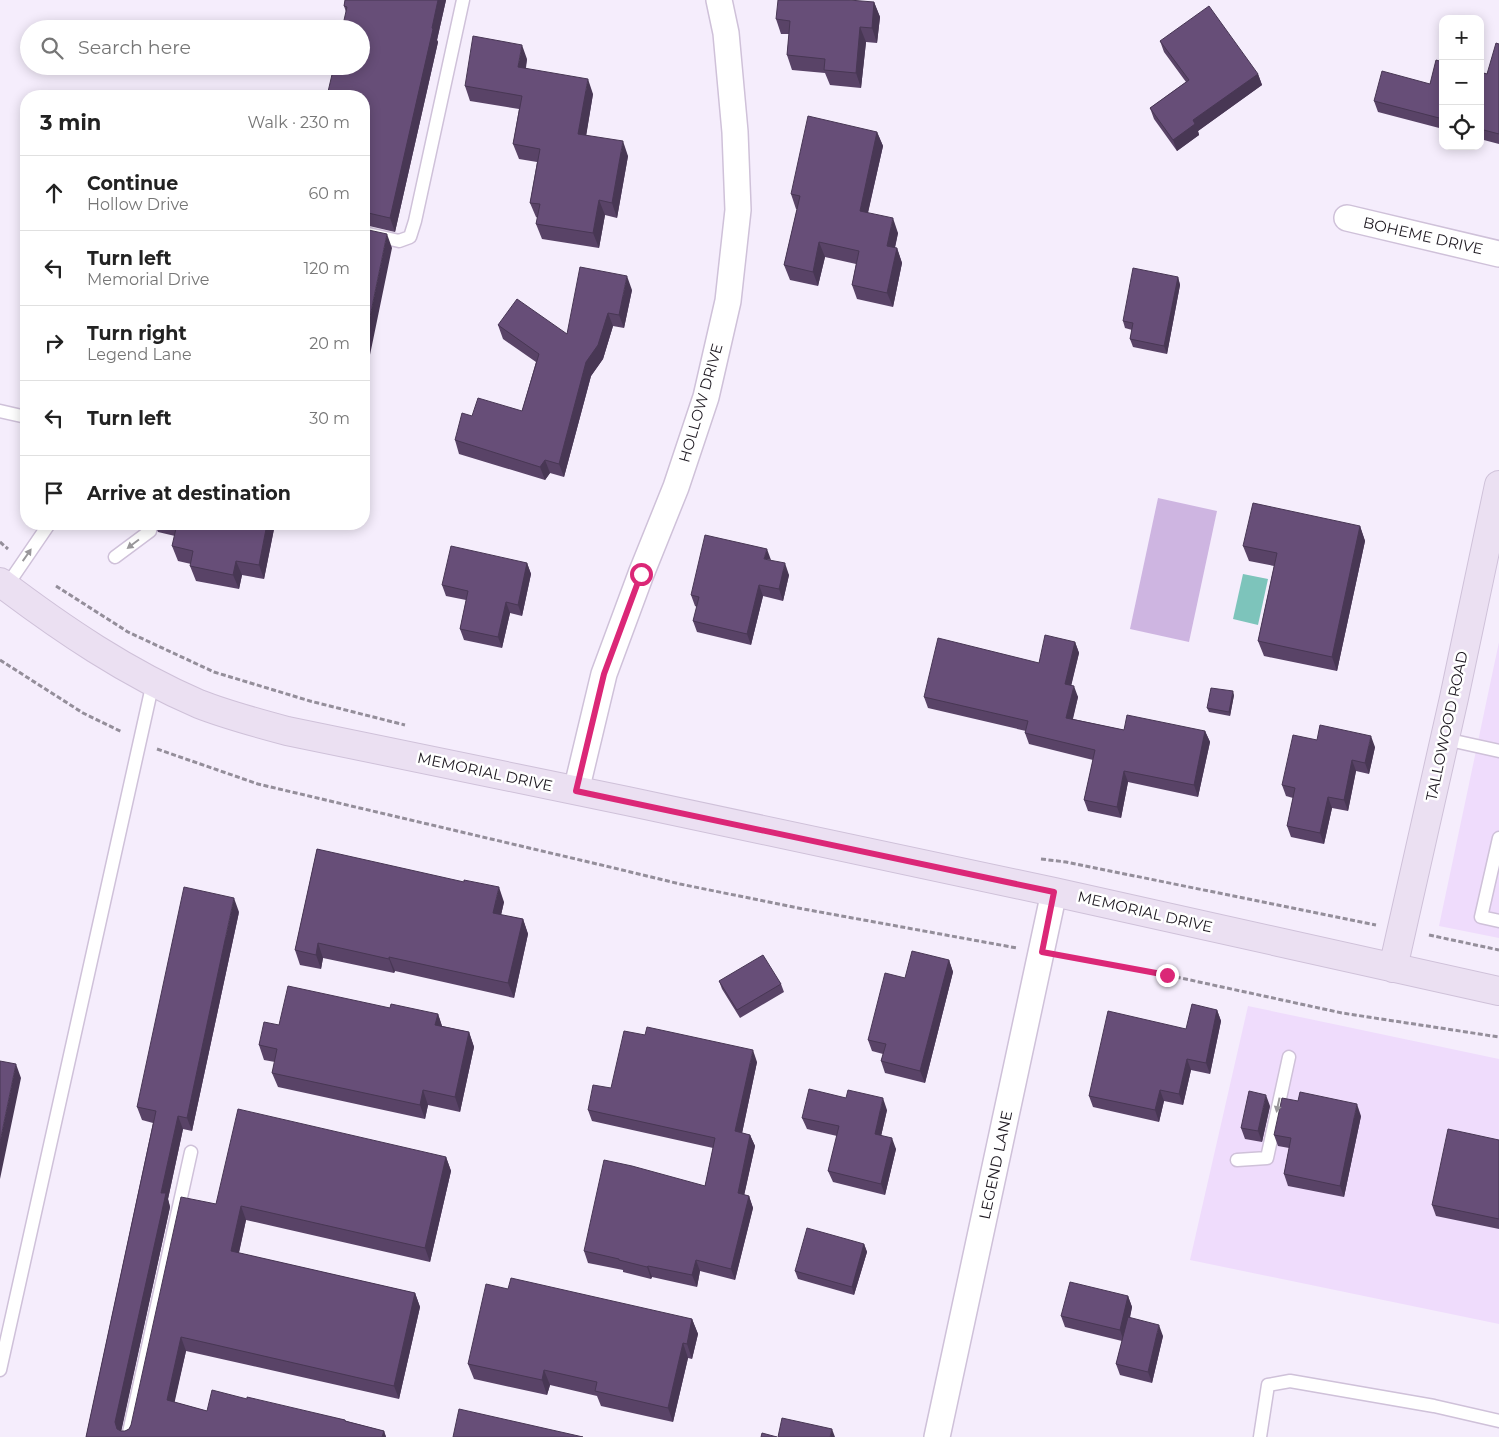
<!DOCTYPE html>
<meta charset="utf-8">
<style>
body{margin:0;font-family:Montserrat,sans-serif;background:#f2f2f2;color:#222}
.controls{position:absolute;right:15px;top:15px;display:grid;overflow:hidden;border-radius:10px;box-shadow:0 2px 12px #0003}
.controls button{width:45px;height:45px;display:grid;place-items:center;padding:0;border:0;border-bottom:1px solid #e0e0e0;background:#fff;color:#222;font:25px sans-serif}
.stop{position:absolute;width:15px;height:15px;margin:-11px;border:4px solid #db2777;border-radius:50%;background:#fff}
.stop.end{background:#db2777;border-color:#fff;box-shadow:0 1px 5px #0008}
.list{margin:0;padding:0;list-style:none}
h2{display:flex;justify-content:space-between;align-items:center;height:65px;margin:0;padding:0 20px;font-size:21px}
h2 small{font-size:16px;font-weight:400;color:#767676}
.list li{display:grid;grid-template-columns:32px 1fr auto;gap:15px;align-items:center;box-sizing:border-box;height:75px;padding:0 20px;border-top:1px solid #e0e0e0}
.list b{display:block;font-size:19px;white-space:nowrap}
.list p{margin:0;font-size:16px;white-space:nowrap;color:#767676}
.list em{font-size:16px;font-style:normal;color:#767676}
.icon{flex:none;width:28px;height:28px;fill:none;stroke:currentColor;stroke-width:2;stroke-linecap:round;stroke-linejoin:round}
.map{position:relative;flex:none;width:1499px;height:1437px;overflow:hidden}
.search{position:absolute;background:#fff;box-shadow:0 2px 12px #0003;left:20px;top:20px;width:350px;height:55px;display:flex;align-items:center;gap:12px;box-sizing:border-box;padding:0 18px;border-radius:28px;color:#767676;font-size:19px}
.panel{position:absolute;background:#fff;box-shadow:0 2px 12px #0003;left:20px;top:90px;width:350px;height:440px;border-radius:20px}
.map>svg:first-child{display:block}
.built{fill:#efdcfc}
.green{fill:#ceb5e1}
.water{fill:#7dc4bb}
.lines{fill:none;stroke-linecap:round;stroke-linejoin:round}
.lane-casing{stroke:#cfc1d9;stroke-width:15}
.street-casing{stroke:#cfc1d9;stroke-width:28}
.secondary-casing{stroke:#cfc1d9;stroke-width:30}
.path{stroke:#948e9a;stroke-width:3;stroke-dasharray:5 2.5;stroke-linecap:butt}
.lane{stroke:#fff;stroke-width:12}
.street{stroke:#fff;stroke-width:25}
.secondary{stroke:#ebe0f2;stroke-width:28}
.wall{fill:#594367}
.shaded-wall{fill:#483754}
.building{fill:#674e78;stroke:#483754}
.oneway{fill:#99979a}
.route{stroke:#db2777;stroke-width:6}
.labels{text-anchor:middle;stroke-width:5;stroke-linejoin:round;paint-order:stroke}
.street-label{font-size:15px;fill:#1c171f;stroke:#fff}
</style>
<div class="map">
<svg width="1499" height="1437" viewBox="0 0 1499 1437">
<rect width="100%" height="100%" fill="#f5edfc"/>
<path class="built" d="M1499,642V938L1439,926Z
M1248,1006L1499,1059V1324L1190,1260Z"/>
<path class="green" d="M1158,498L1217,511L1189,642L1130,629Z"/>
<path class="water" d="M1243,574L1268,579L1258,625L1233,619Z"/>
<g class="lines">
<g class="lane-casing">
<path id="lane" d="M364,233L399,241L410,237L415,221L463,0
M0,411L26,417
M115,557L150,531
M6,587L49,524
M1445,739L1499,751
M1499,838L1481,917L1499,921
M1237,1160L1267,1158L1289,1057
M0,1370L153,682
M128,1437L191,1152
M1260,1437L1268,1385L1290,1381L1434,1406L1499,1421"/>
</g>
<g class="street-casing">
<path id="street" d="M1347,218L1499,254
M576,791L604,674L641,574L676,487L706,397L728,301L738,210L735,132L726,33L719,0
M937,1437L1054,892"/>
</g>
<g class="secondary-casing">
<path id="secondary" d="M0,582C62,629 127,673 199,704C227,715 257,723 287,731L627,801L1054,892L1499,991
M1393,968L1454,698L1499,485"/>
</g>
<path class="path" d="M0,542L8,549
M56,586L128,632L214,672L310,701L405,725
M0,660L83,713L122,732
M157,749L258,784L614,868L680,884L798,908L1017,948
M1041,859L1066,862L1376,925
M1429,935L1499,950
M1065,957L1167,975L1342,1013L1499,1037"/>
<use href="#lane" class="lane"/>
<use href="#street" class="street"/>
<use href="#secondary" class="secondary"/>
</g>
<path class="wall" d="M345,0H446L437,40L438,42L395,232L365,225L364,226V96L346,12L344,6Z
M874,2L880,17L877,43L866,42L861,88L830,85L825,73L792,70L787,55L789,34H781L776,19Z
M1160,41L1258,74L1262,85L1198,131L1199,135L1177,151L1154,119L1150,108L1186,82L1164,52Z
M1499,44V144L1480,139V72L1487,74Z
M527,59L526,68L593,94L586,135L628,156L617,218L605,215L599,248L542,239L536,224L538,218L536,217L530,203L537,162L519,159L513,144L519,109L470,101L465,86Z
M1443,62V129L1378,112L1374,101L1430,84Z
M877,132L883,146L868,213L898,233L895,248H897L902,263L893,307L857,299L852,285L856,264L825,257L818,286L790,280L784,265L797,209H796L791,194Z
M1178,277L1180,285L1167,354L1133,347L1130,339L1132,330L1125,328L1123,321Z
M632,290L624,328L613,326L603,359L591,376L564,477L550,473L545,480L459,454L455,440L472,416L522,411L536,362L503,339L498,325L567,334Z
M119,524H147L140,529Z
M153,524H275L264,579L242,575L239,589L196,581L190,566L191,564L178,561L172,546L175,536L158,532L155,525Z
M1360,526L1365,541L1337,671L1264,656L1258,641L1274,566L1249,561L1243,546Z
M771,560L789,575L783,601L763,596L751,645L697,632L693,621L697,607L695,606L691,595Z
M527,563L531,574L522,616L510,613L502,648L464,640L460,629L466,600L446,596L442,585Z
M1075,642L1079,653L1071,685L1078,697L1073,719L1124,730L1205,731L1210,742L1198,797L1128,782L1121,818L1088,811L1084,800L1093,760L1029,744L1025,733L1026,731L928,708L924,697L1039,663Z
M1234,695L1230,716L1209,712L1207,708Z
M1317,740L1375,747L1369,774L1356,771L1348,811L1332,808L1324,844L1291,837L1287,826L1293,798L1286,796L1282,785Z
M317,849L504,902L501,915L523,919L528,934L514,998L395,971L394,973L323,958L321,969L300,965L295,950Z
M239,912L192,1131L183,1129L168,1199L170,1207L121,1431H125L129,1429L131,1425L216,1204L446,1157L451,1171L430,1262L246,1220L239,1253L415,1293L420,1307L399,1399L186,1351L174,1402L207,1411L247,1399L345,1420L346,1421L384,1431L386,1437H86L153,1123L142,1120L137,1107Z
M949,960L953,972L925,1083L885,1073L881,1061L883,1054L872,1051L868,1040L905,978Z
M719,981L781,984L784,992L740,1018L722,989Z
M390,1008L438,1014L442,1026L469,1032L474,1047L460,1112L428,1105L425,1119L278,1087L272,1073L275,1062L264,1060L259,1045L279,1025Z
M1217,1010L1221,1021L1210,1074L1191,1070L1183,1105L1164,1101L1159,1122L1093,1107L1089,1096L1186,1029Z
M757,1062L742,1133L750,1135L755,1146L744,1195L749,1196L753,1208L735,1280L700,1271L697,1287L652,1277L651,1279L623,1272V1270L588,1263L584,1251L705,1186L713,1148L592,1121L588,1110L611,1088Z
M1270,1106L1262,1142L1245,1139L1241,1128Z
M887,1110L881,1136L896,1149L885,1195L833,1182L828,1171L837,1136L807,1129L802,1118Z
M1361,1116L1344,1197L1288,1186L1284,1174L1289,1148L1278,1146L1274,1135Z
M1499,1140V1229L1436,1216L1432,1205Z
M864,1244L867,1252L854,1295L798,1279L795,1271Z
M508,1289L692,1319L698,1334L692,1359L688,1358L673,1422L601,1406L597,1396L550,1385L547,1395L474,1379L468,1364Z
M1128,1296L1132,1307L1130,1318L1163,1336L1152,1383L1120,1375L1116,1364L1122,1341L1065,1327L1061,1316Z"/>
<path class="shaded-wall" d="M438,0H446L437,40L438,42L395,232L390,218Z
M874,2L880,17L877,43L872,28Z
M860,27L866,42L861,88L856,73Z
M522,45L527,59L523,82L518,67Z
M1258,74L1262,85L1198,131L1199,135L1177,151L1173,140L1193,120Z
M588,79L593,94L584,149L578,134Z
M877,132L883,146L865,225L860,211Z
M623,141L628,156L617,218L612,203Z
M599,200L605,215L599,248L593,233Z
M893,218L898,233L892,260L887,246Z
M387,234L392,248L364,384V346Z
M819,242L825,257L818,286L813,272Z
M897,248L902,263L893,307L887,293Z
M627,276L632,290L624,328L619,315Z
M1178,277L1180,285L1167,354L1164,346Z
M608,313L613,326L603,359L591,376L564,477L559,464L586,362Z
M545,460L550,473L545,480L540,467Z
M138,524H147L140,529Z
M267,524H275L264,579L259,565Z
M1360,526L1365,541L1337,671L1332,657Z
M767,549L771,560L764,559Z
M236,561L242,575L239,589L233,575Z
M527,563L531,574L522,616L518,605Z
M785,563L789,575L783,601L779,589Z
M759,585L763,596L751,645L747,634Z
M506,602L510,613L502,648L498,637Z
M1075,642L1079,653L1069,695L1065,684Z
M1074,686L1078,697L1070,729L1066,718Z
M1233,691L1234,695L1230,716L1229,712Z
M1205,731L1210,742L1198,797L1194,785Z
M1371,736L1375,747L1369,774L1365,763Z
M1352,760L1356,771L1348,811L1344,800Z
M1124,771L1128,782L1121,818L1117,807Z
M1328,797L1332,808L1324,844L1320,833Z
M499,887L504,902L498,928L493,913Z
M234,898L239,912L192,1131L187,1118Z
M523,919L528,934L514,998L508,983Z
M318,943L323,958L321,969L316,955Z
M389,957L395,971L394,973L389,959Z
M949,960L953,972L925,1083L920,1071Z
M1217,1010L1221,1021L1210,1074L1206,1063Z
M438,1014L443,1029L435,1025Z
M469,1032L474,1047L460,1112L455,1097Z
M753,1050L757,1062L740,1143L735,1131Z
M1187,1059L1191,1070L1183,1105L1179,1094Z
M16,1064L21,1078L0,1179V1142Z
M423,1090L428,1105L425,1119L420,1105Z
M1160,1090L1164,1101L1159,1122L1155,1110Z
M1266,1095L1270,1106L1262,1142L1258,1131Z
M883,1098L887,1110L879,1145L875,1134Z
M1357,1104L1361,1116L1344,1197L1340,1186Z
M178,1116L183,1129L168,1199L170,1207L120,1437L115,1422L161,1193Z
M750,1135L755,1146L742,1205L738,1193Z
M892,1138L896,1149L885,1195L881,1184Z
M446,1157L451,1171L430,1262L425,1248Z
M749,1196L753,1208L735,1280L731,1269Z
M241,1206L246,1220L236,1265L231,1251Z
M864,1244L867,1252L854,1295L852,1287Z
M696,1260L700,1271L697,1287L692,1275Z
M648,1266L652,1277L651,1279L647,1267Z
M415,1293L420,1307L399,1399L394,1386Z
M1128,1296L1132,1307L1124,1342L1120,1330Z
M692,1319L698,1334L692,1359L687,1344Z
M1159,1325L1163,1336L1152,1383L1148,1372Z
M181,1337L186,1351L172,1414L167,1400Z
M683,1343L688,1358L673,1422L668,1408Z
M544,1370L550,1385L547,1395L542,1380Z
M832,1429L835,1437H830Z
M384,1431L386,1437H382Z"/>
<path class="building" d="M345,0H438L432,28L433,29L390,218L364,212V96H327L334,66H361V29H342L347,7L344,6Z
M778,0H849L874,2L872,28L860,27L856,73L824,70L825,59L787,55L790,21L776,19Z
M1209,6L1258,74L1193,120L1195,124L1173,140L1150,108L1189,80L1160,41Z
M473,36L522,45L518,67L588,79L578,134L623,141L612,203L599,200L593,233L536,224L540,204L530,203L540,149L513,144L522,96L465,86Z
M1496,43L1499,44V134L1480,129V72L1487,74Z
M1436,60L1443,62V119L1374,101L1382,71L1430,84Z
M808,116L877,132L860,211L893,218L887,246L897,248L887,293L852,285L859,251L819,242L813,272L784,265L800,196L791,194Z
M364,229L387,234L364,346Z
M580,267L627,276L619,315L608,313L598,345L586,362L559,464L545,460L540,467L455,440L462,413L472,416L478,398L522,411L539,354L498,325L517,299L567,334Z
M1133,268L1178,277L1164,346L1130,339L1133,323L1123,321Z
M1253,503L1360,526L1332,657L1258,641L1277,553L1243,546Z
M177,524H267L259,565L236,561L233,575L190,566L193,551L172,546Z
M705,535L767,549L764,559L785,563L779,589L759,585L747,634L693,621L699,597L691,595Z
M451,546L527,563L518,605L506,602L498,637L460,629L468,591L442,585Z
M1045,635L1075,642L1065,684L1074,686L1066,718L1124,730L1127,715L1205,731L1194,785L1124,771L1117,807L1084,800L1095,750L1025,733L1028,721L924,697L938,638L1039,663Z
M1211,688L1233,691L1229,712L1207,708Z
M1320,725L1371,736L1365,763L1352,760L1344,800L1328,797L1320,833L1287,826L1295,788L1282,785L1293,735L1317,740Z
M317,849L464,882V880L499,887L493,913L523,919L508,983L389,957V959L318,943L316,955L295,950Z
M184,887L234,898L187,1118L178,1116L161,1193H166L115,1422L117,1429L121,1431H125L129,1429L131,1425L181,1197L216,1204L238,1109L446,1157L425,1248L241,1206L231,1251L415,1293L394,1386L181,1337L167,1400L207,1411L212,1390L247,1399V1397L345,1420V1421L384,1431L382,1437H86L156,1111L137,1107Z
M912,951L949,960L920,1071L881,1061L886,1044L868,1040L885,973L905,978Z
M763,955L781,984L737,1010L719,981Z
M288,986L390,1008L391,1004L438,1014L435,1025L469,1032L455,1097L423,1090L420,1105L272,1073L277,1049L259,1045L264,1022L279,1025Z
M1192,1004L1217,1010L1206,1063L1187,1059L1179,1094L1160,1090L1155,1110L1089,1096L1108,1011L1186,1029Z
M647,1027L753,1050L735,1131L750,1135L738,1193L749,1196L731,1269L696,1260L692,1275L648,1266L647,1267L619,1260V1259L584,1251L604,1160L632,1166L705,1186L715,1138L588,1110L593,1085L611,1088L624,1031L645,1035Z
M0,1061L16,1064L0,1142Z
M809,1089L846,1098L848,1090L883,1098L875,1134L892,1138L881,1184L828,1171L839,1126L802,1118Z
M1249,1091L1266,1095L1258,1131L1241,1128Z
M1300,1092L1357,1104L1340,1186L1284,1174L1291,1138L1274,1135L1282,1098L1298,1101Z
M1448,1129L1499,1140V1219L1432,1205Z
M807,1228L864,1244L852,1287L795,1271Z
M511,1278L692,1319L687,1344L683,1343L668,1408L595,1391L597,1382L544,1370L542,1380L468,1364L486,1284L508,1289Z
M1070,1282L1128,1296L1120,1330L1061,1316Z
M1128,1317L1159,1325L1148,1372L1116,1364Z
M459,1409L583,1437H453Z
M782,1418L832,1429L830,1437H778Z
M762,1433L777,1437H761Z"/>
<defs><path id="oneway-solid" d="M-6-.8H1V-3.2L6.5 0L1 3.2V.8H-6Z" transform="scale(1.25)"/></defs>
<g class="oneway">
<use href="#oneway-solid" transform="translate(133 544) rotate(143)"/>
<use href="#oneway-solid" transform="translate(27 555) rotate(-55)"/>
<use href="#oneway-solid" transform="translate(1278 1105) rotate(102)"/>
</g>
<g class="lines">
<path class="route" d="M641,574L604,674L576,791L1054,892L1042,952L1167,975"/>
</g>
<g class="labels">
<g class="street-label">
<text transform="translate(1423 236) rotate(13)" y="5">BOHEME DRIVE</text>
<text transform="translate(701 403) rotate(-74)" y="5">HOLLOW DRIVE</text>
<text transform="translate(1447 726) rotate(-78)" y="5">TALLOWOOD ROAD</text>
<text transform="translate(485 772) rotate(12)" y="5">MEMORIAL DRIVE</text>
<text transform="translate(1145 912) rotate(13)" y="5">MEMORIAL DRIVE</text>
<text transform="translate(996 1165) rotate(-78)" y="5">LEGEND LANE</text>
</g>
</g>
</svg>
<div class="controls">
<button>+</button>
<button>−</button>
<button><svg class="icon" aria-label="locate" viewBox="0 0 24 24"><circle cx="12" cy="12" r="6"/><path d="M12 2v4M12 18v4M2 12h4M18 12h4"/></svg></button>
</div>
<div class="stop" style="left:641px;top:574px"></div>
<div class="stop end" style="left:1167px;top:975px"></div>
<div class="search"><svg class="icon" aria-label="search" viewBox="0 0 24 24"><circle cx="10" cy="10" r="6"/><path d="M15 15l6 6"/></svg>Search here</div>
<section class="panel">
<h2>3 min<small>Walk · 230 m</small></h2>
<ul class="list">
<li><svg class="icon" aria-label="ahead" viewBox="0 0 24 24"><path d="M12 20V5M6 11l6-6 6 6"/></svg><div><b>Continue</b><p>Hollow Drive</p></div><em>60 m</em></li>
<li><svg class="icon" aria-label="left" viewBox="0 0 24 24"><path d="M17 20v-9H6M10 6l-5 5 5 5"/></svg><div><b>Turn left</b><p>Memorial Drive</p></div><em>120 m</em></li>
<li><svg class="icon" aria-label="right" viewBox="0 0 24 24"><path d="M7 20v-9h11M14 6l5 5-5 5"/></svg><div><b>Turn right</b><p>Legend Lane</p></div><em>20 m</em></li>
<li><svg class="icon" aria-label="left" viewBox="0 0 24 24"><path d="M17 20v-9H6M10 6l-5 5 5 5"/></svg><div><b>Turn left</b></div><em>30 m</em></li>
<li><svg class="icon" aria-label="arrive" viewBox="0 0 24 24"><path d="M6 21V4h12l-3 4 3 4H6"/></svg><div><b>Arrive at destination</b></div></li>
</ul>
</section>
</div>
